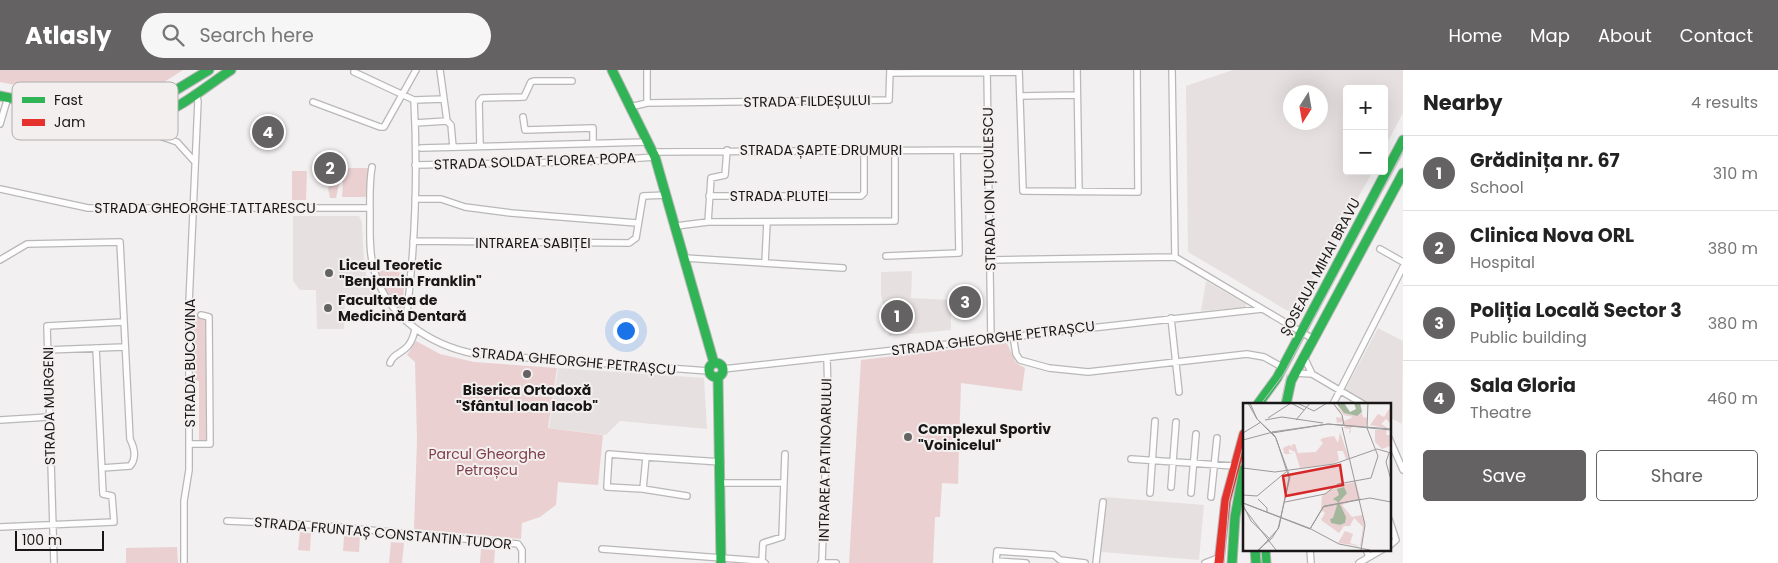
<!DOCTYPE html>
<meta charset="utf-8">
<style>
body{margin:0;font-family:Poppins,sans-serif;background:#f6f6f6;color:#222}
.controls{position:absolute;right:15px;top:15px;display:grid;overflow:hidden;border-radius:5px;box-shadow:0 5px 20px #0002}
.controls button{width:45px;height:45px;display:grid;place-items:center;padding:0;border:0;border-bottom:1px solid #e0e0e0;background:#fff;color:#222;font:25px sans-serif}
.compass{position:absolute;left:1283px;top:15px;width:45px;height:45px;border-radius:50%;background:#fff;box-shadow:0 5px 20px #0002;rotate:191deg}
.scale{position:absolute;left:15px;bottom:12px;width:89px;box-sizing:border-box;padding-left:5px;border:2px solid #181616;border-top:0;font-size:14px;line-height:18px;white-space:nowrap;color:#181616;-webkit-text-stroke:4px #f3efef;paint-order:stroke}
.you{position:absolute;left:625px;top:260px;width:18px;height:18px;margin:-12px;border:4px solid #fff;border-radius:50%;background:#1a73e8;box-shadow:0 0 0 8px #1a73e833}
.badge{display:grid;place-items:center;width:32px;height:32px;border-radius:50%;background:#646262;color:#fff;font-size:16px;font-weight:700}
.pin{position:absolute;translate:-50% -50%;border:2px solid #fff;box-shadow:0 1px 5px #0006}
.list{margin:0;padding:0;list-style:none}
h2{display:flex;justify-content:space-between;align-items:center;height:65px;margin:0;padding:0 20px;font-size:21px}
h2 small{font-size:16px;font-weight:400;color:#767676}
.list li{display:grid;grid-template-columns:32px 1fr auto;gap:15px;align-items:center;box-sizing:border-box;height:75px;padding:0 20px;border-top:1px solid #e0e0e0}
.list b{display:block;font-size:19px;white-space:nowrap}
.list p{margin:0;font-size:16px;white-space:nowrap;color:#767676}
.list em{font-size:16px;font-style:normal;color:#767676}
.actions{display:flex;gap:10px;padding:15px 20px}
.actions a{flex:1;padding:11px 0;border:1px solid #646262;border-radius:5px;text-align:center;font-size:18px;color:#646262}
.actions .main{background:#646262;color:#fff}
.icon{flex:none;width:28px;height:28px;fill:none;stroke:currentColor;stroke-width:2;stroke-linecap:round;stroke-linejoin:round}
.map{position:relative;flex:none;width:1403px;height:493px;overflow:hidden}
header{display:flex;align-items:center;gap:30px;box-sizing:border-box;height:70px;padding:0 25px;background:#646262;color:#fff}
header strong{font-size:24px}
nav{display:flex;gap:28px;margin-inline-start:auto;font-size:18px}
.search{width:350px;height:45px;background:#f6f6f6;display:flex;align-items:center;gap:12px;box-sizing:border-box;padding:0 18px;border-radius:28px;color:#767676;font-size:19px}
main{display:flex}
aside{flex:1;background:#fff}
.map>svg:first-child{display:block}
.built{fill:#e7e0e1;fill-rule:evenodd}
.green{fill:#ebd0d2}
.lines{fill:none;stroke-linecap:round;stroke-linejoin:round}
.street-casing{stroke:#b9b7b8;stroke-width:8}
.fast-casing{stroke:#b9b7b8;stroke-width:11}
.jam-casing{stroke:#b9b7b8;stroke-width:11}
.street{stroke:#fdfdfd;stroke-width:5.5}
.fast{stroke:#30b455;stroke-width:9}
.jam{stroke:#e5322d;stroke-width:9}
.tram{stroke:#c5c4c4;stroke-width:1}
.poi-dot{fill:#646262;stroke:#f3efef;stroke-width:2}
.labels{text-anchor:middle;stroke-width:4;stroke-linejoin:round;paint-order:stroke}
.street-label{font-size:14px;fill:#181616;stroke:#f3efef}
.poi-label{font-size:14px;font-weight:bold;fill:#181616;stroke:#f3efef;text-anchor:start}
.park-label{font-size:14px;fill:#7e3d48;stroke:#f3efef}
.inset-road{fill:none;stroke:#9b9999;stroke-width:1}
.view{fill:#d62828;fill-opacity:0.15;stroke:#d62828;stroke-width:2.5}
.inset-edge{fill:none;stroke:#181616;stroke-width:2.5}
.key{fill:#f3efef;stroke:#b1aeae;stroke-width:1}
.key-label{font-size:14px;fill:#181616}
</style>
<header>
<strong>Atlasly</strong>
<div class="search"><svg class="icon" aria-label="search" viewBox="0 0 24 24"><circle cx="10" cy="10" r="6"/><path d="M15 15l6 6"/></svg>Search here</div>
<nav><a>Home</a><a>Map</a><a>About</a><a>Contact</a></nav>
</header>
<main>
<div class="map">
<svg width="1403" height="493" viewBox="0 0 1403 493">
<rect width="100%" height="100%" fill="#f2f0f0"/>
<path class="built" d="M1233,0H1403V43L1384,79V19H1347V101H1373L1293,244L1188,182L1186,16ZM1290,22H1320V52H1290Z
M293,146H359L362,152L364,194L368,212L380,232L345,231L344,259H317L316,220H300L293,211Z
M912,201L911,228L951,230V260L889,266L881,224V202Z
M1206,211L1246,234V237L1201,241Z
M1378,258L1403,271L1402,354L1389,347V334H1366L1345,320Z
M558,298L704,308L707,359L620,351L606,365L549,358Z
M1105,427L1204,435L1199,490L1101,482Z"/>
<path class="green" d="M0,0H183C153,19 137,34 99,32L0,12Z
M344,98H369L368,124L365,127H342L343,112L336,107L344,106Z
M292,101H307L306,130H292Z
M333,109L339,114L336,128H330L328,118Z
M378,200L405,203L402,242L385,220Z
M195,248H208V372H199V311L195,310L193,253Z
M416,271L440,284L474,292L557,298L548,358L603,365L598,415L558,412L556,435L540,447L522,453L521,469L414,459L417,369L415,292L407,285Z
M1007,273L1016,293L1025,298L1022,321L961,313L958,414L942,413L940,447H935L933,493H849L861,290Z
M300,462L311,463L310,481L298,480Z
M344,466L360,467L359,482L343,481Z
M391,472L404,473L402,493H389Z
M177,477L178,493H126V478Z
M481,479L495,480L494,493H480Z"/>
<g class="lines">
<g class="street-casing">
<path id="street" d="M440,0L447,51L451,55L453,77
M647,0V33
M987,0L991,269
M1019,0L1023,121L1138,122L1137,0
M1077,0L1079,122
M1172,0L1175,187
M354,2L414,30L444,29
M890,3L1019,2
M1020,26L1077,25
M313,32L380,57H384L416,0
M630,37L647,33L889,30L890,0
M523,47L525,60L593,58V72
M117,51L177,72L195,92
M415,53L447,51
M0,54L8,27
M480,76L479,32L482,28L524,27L531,12L534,11H572
M421,78L648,72
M653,82L988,80
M415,95L582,92L655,87
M372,97C369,113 370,130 370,147C370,164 369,183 374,200C387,247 430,275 475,284L709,301
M0,119L88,138H370
M709,126H861L864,123V80
M415,129H441L465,137L511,143L637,153
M708,152L711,108L725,105L727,80
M676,156L708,152L895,151V80
M413,171L629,173L636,168L643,126L667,125
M1380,179L1403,192
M886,186L959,183L957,80
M685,188L843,198
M0,190L27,174L120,172L130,369C134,377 137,388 130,396L102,398
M990,190L1175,187L1313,269
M765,193L767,152
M1171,248L1179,322
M406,251C415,178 418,103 414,30
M1013,266L1016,284L1020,290L1049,298L1088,302L1247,284L1264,287L1282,297
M47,280L124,277
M1304,287L1312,304
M390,293C394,280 410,286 415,259
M723,299L1262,239
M1295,303L1312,304L1363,334
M1333,334L1403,197
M0,350L49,347
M1389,368L1403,400
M189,374H210L209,247L201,245
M646,387L721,392
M1131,389L1234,396
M721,413H784
M1171,417L1176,352
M643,419L646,387L609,384L607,417L643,419L687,426
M1150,423L1155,351
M1191,423L1196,364
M1211,427L1217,368
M1389,449L1396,470L1389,476
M227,451L316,455L518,474L522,480V493
M0,457L114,452L112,426L103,424L96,278
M602,479L762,491L765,493
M1310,479L1311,493
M1366,479L1369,487
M762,491L763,473L782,467L785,384
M822,492L828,326L827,288
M54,493L47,256L123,252
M184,493V431L189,400V233L198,31L195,23
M821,493H836
M1026,493L996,491L997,481L1054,485L1060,490L1085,493
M1096,493L1103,432
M1205,493L1218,488
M1359,493L1383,479"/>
</g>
<g class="fast-casing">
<path id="fast" d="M612,0L655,87L714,293
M0,26C45,34 107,59 152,47C181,39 206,16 231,0
M122,48L143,40L209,0
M709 300a7 7 0 1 1 14 0a7 7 0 1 1-14 0Z
M718,307L721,493
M1258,334L1277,308L1403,70
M1286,334L1291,311L1403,103
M1255,479L1256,493
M1265,479L1266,493
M1232,493L1235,447L1244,399"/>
</g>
<g class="jam-casing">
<path id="jam" d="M151,45L149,54L154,63
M1219,493L1226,430L1244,364"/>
</g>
<use href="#street" class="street"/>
<use href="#fast" class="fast"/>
<use href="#jam" class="jam"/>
<path class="tram" d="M1261,334L1283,305L1403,83
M1281,334L1287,305
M1261,479L1262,493
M1224,493L1229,431L1244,372"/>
</g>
<g class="poi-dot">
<circle cx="329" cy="203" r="5"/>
<circle cx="328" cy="238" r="5"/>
<circle cx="527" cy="304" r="5"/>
<circle cx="908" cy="367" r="5"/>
</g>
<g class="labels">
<g class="street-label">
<text transform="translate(807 31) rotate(-1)" y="5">STRADA FILDEȘULUI</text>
<text x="821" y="85">STRADA ȘAPTE DRUMURI</text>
<text transform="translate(535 91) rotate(-2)" y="5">STRADA SOLDAT FLOREA POPA</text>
<text transform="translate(989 119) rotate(-91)" y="5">STRADA ION ȚUCULESCU</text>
<text x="779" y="131">STRADA PLUTEI</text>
<text x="205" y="143">STRADA GHEORGHE TATTARESCU</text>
<text x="533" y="178">INTRAREA SABIȚEI</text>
<text transform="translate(1320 197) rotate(-62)" y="5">ȘOSEAUA MIHAI BRAVU</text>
<text transform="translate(993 268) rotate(-7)" y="5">STRADA GHEORGHE PETRAȘCU</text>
<text transform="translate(574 291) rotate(5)" y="5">STRADA GHEORGHE PETRAȘCU</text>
<text transform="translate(190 293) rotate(-90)" y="5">STRADA BUCOVINA</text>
<text transform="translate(49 336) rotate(-91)" y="5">STRADA MURGENI</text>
<text transform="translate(825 390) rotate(-89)" y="5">INTRAREA PATINOARULUI</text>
<text transform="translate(383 463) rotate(5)" y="5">STRADA FRUNTAȘ CONSTANTIN TUDOR</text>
</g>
<g class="poi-label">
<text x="339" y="200">Liceul Teoretic<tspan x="339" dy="16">"Benjamin Franklin"</tspan></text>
<text x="338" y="235">Facultatea de<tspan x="338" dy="16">Medicină Dentară</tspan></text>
<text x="527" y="325" text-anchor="middle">Biserica Ortodoxă<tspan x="527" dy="16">"Sfântul Ioan Iacob"</tspan></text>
<text x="918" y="364">Complexul Sportiv<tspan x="918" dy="16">"Voinicelul"</tspan></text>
</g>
<g class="park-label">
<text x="487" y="389">Parcul Gheorghe<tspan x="487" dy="16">Petrașcu</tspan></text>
</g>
</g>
<g transform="translate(1243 333)">
<rect width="148" height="148" fill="#f2f0f0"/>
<path d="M89,0L101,10L113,13L119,10L120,14L125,15L123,23H105L109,24L107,26L108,27V29L106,31L107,26L101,25L102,22H98L100,19L94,20L93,14L98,15L99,12L101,18L110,14L101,12L97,8L99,11ZM147,5V20L143,16L138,21L147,26L127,22L135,11L141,14ZM132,27H144L143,32H147V43L139,46L132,39ZM97,29L106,56H103L100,48H94L96,57L90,61L57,65L52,49L46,46V50L50,51H42L41,50L40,45L46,42L50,45L48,42L52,41L55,50L73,49L80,40L77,37L80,35L91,33L95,40ZM113,79L117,95L99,102L109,114L119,112L122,119L118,143L95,140L102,128L110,131L107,140L117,143L120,124L111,115L107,123H101L96,130L78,117L82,110L78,107L79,93L95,82ZM96,101L103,114L98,113L92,118L98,121L101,117L102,120L97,122L88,120L87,116L94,115L92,110Z" fill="#ebd0d2" fill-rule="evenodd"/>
<path d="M93,0H101L107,9L113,6L111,0H117L119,9L114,13L101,10ZM101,84L104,90L96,99L103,114L102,120L97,122L88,120L87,116L90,115L95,99L90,96L96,92L94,86Z" fill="#a4b79d"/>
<path class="inset-road" d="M5,0L14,16L33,35L46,75L36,124L29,135L15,147M7,0L14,16L32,33L47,74L35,126L16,147M54,0L71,8L84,0M90,0L99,12L101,22M25,15L48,0L61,7M22,17L39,14L80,20M53,17L67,0M99,24L122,122L118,147M29,29L85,21L148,26M0,30L18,19M29,30L85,21L148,27M0,37L30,29M146,50L143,59L148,77M0,65L32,69L91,61L134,46L148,50M0,92L14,93L43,69M15,96L24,105V110M42,99L82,91L95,81L128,75L135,53L124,25L125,0M0,100L66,125L96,141L127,147M0,100L67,126L81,103L127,95L148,99M0,102L8,118L28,137M0,104L33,147M67,126L80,104L118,96"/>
<path class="view" d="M97,62L100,82L43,93L40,73Z"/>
<rect width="148" height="148" class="inset-edge"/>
</g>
<rect x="12" y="12" width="166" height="58" rx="8" class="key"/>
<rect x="22" y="27" width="23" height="6" fill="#30b455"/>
<rect x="22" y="49" width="23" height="7" fill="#e5322d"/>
<g class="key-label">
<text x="54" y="35">Fast</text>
<text x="54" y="57">Jam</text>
</g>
</svg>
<div class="controls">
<button>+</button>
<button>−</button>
</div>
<svg class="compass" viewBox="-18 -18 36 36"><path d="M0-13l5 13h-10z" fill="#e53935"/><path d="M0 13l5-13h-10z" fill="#767676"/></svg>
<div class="scale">100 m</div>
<div class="you"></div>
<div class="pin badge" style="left:897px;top:246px">1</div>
<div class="pin badge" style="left:330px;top:98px">2</div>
<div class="pin badge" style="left:965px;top:232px">3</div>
<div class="pin badge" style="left:268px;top:62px">4</div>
</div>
<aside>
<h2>Nearby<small>4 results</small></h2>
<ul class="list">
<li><span class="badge">1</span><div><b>Grădinița nr. 67</b><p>School</p></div><em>310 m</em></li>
<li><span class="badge">2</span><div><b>Clinica Nova ORL</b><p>Hospital</p></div><em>380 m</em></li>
<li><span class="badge">3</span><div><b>Poliția Locală Sector 3</b><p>Public building</p></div><em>380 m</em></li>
<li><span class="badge">4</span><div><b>Sala Gloria</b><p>Theatre</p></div><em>460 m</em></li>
</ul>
<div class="actions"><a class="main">Save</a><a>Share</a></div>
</aside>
</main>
